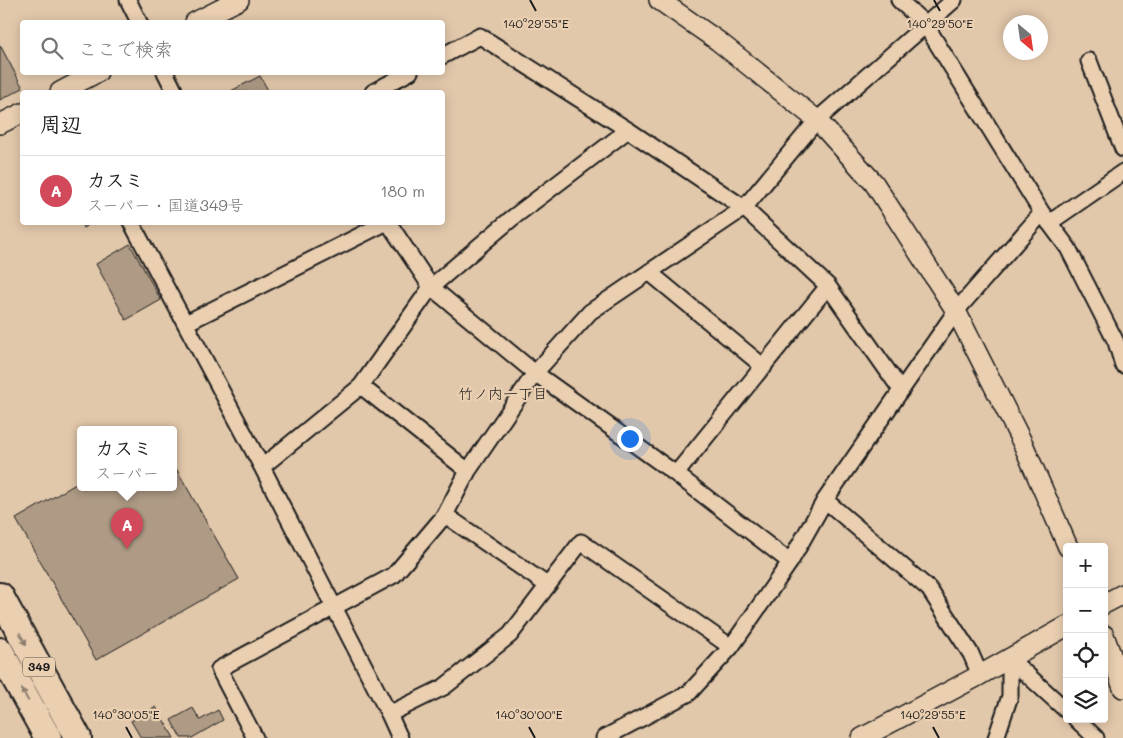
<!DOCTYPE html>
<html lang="ja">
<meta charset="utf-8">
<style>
body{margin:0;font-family:Mali,"Klee One",sans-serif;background:#f6f6f6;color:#202124}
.controls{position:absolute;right:15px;bottom:15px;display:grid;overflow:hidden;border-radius:5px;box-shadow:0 2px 12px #0003}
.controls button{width:45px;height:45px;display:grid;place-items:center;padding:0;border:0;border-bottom:1px solid #e0e0e0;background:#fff;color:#202124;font:25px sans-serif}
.compass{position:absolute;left:1003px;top:15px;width:45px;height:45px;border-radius:50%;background:#fff;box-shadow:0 2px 12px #0003;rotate:151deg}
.you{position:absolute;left:629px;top:438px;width:18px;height:18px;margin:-12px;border:4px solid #fff;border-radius:50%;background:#1a73e8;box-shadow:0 0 0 8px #1a73e833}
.badge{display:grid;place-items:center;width:32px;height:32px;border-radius:50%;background:#d1495b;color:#fff;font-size:16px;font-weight:700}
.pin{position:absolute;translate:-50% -41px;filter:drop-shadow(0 1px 2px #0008)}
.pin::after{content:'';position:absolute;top:26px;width:18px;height:15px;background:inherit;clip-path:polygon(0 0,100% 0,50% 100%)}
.popup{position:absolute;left:77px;top:426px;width:100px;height:65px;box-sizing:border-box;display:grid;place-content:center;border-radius:5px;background:#fff;filter:drop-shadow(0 1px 4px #0005);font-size:16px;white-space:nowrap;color:#757577}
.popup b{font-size:19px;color:#202124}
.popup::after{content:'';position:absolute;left:50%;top:100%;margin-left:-10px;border:10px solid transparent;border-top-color:#fff}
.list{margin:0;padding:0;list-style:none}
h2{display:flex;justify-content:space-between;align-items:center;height:65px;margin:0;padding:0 20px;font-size:21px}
h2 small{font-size:16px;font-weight:400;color:#757577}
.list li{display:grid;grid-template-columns:32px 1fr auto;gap:15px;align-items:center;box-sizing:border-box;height:70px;padding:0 20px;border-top:1px solid #e0e0e0}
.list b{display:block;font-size:19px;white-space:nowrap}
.list p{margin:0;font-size:16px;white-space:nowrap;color:#757577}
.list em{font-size:16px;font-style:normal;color:#757577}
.icon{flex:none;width:28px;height:28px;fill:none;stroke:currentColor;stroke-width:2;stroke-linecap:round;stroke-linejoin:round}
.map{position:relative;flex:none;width:1123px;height:738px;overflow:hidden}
.search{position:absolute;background:#fff;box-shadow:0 2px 12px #0003;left:20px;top:20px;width:425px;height:55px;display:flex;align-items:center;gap:12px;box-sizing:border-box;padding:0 18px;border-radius:5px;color:#757577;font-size:19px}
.panel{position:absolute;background:#fff;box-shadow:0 2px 12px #0003;left:20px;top:90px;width:425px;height:135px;border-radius:5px}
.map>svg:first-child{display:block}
.building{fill:#ae9a85;stroke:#1c1c1c}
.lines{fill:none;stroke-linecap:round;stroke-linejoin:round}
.minor-casing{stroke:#1c1c1c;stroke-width:19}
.tertiary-casing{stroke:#1c1c1c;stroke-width:22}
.trunk-casing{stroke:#1c1c1c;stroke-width:30}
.minor{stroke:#eacfb1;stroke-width:15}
.tertiary{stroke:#eacfb1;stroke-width:19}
.trunk{stroke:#eacfb1;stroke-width:26}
.oneway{fill:#8d7e6e}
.ticks{fill:none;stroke:#1c1c1c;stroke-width:2}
.labels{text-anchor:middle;stroke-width:4.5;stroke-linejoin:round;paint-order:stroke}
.shield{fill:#eacfb1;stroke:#5a5249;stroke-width:1}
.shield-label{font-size:12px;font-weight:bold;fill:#1c1c1c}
.neighbourhood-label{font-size:15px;fill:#1c1c1c;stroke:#eacfb1}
.ticks-label{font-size:12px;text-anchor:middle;fill:#1c1c1c;stroke:#eacfb1;stroke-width:4.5;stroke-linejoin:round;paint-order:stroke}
</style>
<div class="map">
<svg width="1123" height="738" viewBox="0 0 1123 738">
<rect width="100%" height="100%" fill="#e2c8ab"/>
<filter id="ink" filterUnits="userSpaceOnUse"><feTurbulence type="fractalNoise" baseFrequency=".02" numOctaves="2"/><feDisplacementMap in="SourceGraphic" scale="10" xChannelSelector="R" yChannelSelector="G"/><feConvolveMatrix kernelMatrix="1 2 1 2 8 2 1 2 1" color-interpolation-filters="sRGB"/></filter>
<g filter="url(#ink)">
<path class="building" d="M0,45L23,88L0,100Z
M260,76L269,92H229Z
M81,222H93L83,228Z
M130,244L161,300L126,320L96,264Z
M173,463L239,579L96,660L16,519L81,481V488H173Z
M156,707L174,738H141L131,721Z
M193,708L200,720L218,710L223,720L192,738H181L171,720Z"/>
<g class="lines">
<g class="minor-casing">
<path id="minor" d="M128,0L139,22
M899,0L925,24L1042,213L1068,248L1116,342L1123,365
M442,56L480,36L628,130L744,208L828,286L901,390
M1089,61L1123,149
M165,72L175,92
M373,92L410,72
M131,222L262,467L389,714L400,738
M388,222L431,287L535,373L676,474L828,286
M1049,223L1123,172
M649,272L764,367
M186,323L387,222
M361,386L468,471
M262,467L361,386L431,287L511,219L628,130
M676,474L790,562
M825,500L929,589L971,654L980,675
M445,515L547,585
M1010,659L1067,711
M389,714L444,687L510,635L581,542L731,647
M1076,719L1096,738
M255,738L219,669L394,575L445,515L468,471L535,373L590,312L744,208L817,120L954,0
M604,738L689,693L731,647L790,562L825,500L956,311L1042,213
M996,738L1010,696V659"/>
</g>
<g class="tertiary-casing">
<path id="tertiary" d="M659,0L718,41L817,120L874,183L956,311L1023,444L1068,547
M195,22L239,0
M60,92L98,72
M0,124L22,113
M1104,604L1123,594
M1104,635L1123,688
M862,738L980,675L1067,626"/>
</g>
<g class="trunk-casing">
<path id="trunk" d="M0,596L78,738
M0,651L48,738"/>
</g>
<use href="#minor" class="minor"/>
<use href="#tertiary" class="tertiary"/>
<use href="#trunk" class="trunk"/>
</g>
<defs><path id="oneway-solid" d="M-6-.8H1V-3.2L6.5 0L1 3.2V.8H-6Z" transform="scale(1.25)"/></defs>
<g class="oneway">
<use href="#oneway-solid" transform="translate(23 639) rotate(61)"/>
<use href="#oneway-solid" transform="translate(25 695) rotate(-119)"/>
</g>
</g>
<path class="ticks" d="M530,0L536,11M934,0L940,11M126,727L132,738M529,727L535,738M933,727L939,738"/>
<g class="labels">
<rect class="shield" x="23" y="657.5" width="32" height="19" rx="4"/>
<g class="shield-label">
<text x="39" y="671">349</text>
</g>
<g class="neighbourhood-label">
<text x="503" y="399">竹ノ内一丁目</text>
</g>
</g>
<g class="ticks-label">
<text x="536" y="28">140°29'55"E</text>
<text x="940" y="28">140°29'50"E</text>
<text x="126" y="719">140°30'05"E</text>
<text x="529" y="719">140°30'00"E</text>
<text x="933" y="719">140°29'55"E</text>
</g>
</svg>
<div class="controls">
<button>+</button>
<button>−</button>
<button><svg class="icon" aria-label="locate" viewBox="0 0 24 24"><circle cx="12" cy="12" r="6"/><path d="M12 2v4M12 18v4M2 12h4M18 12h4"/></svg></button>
<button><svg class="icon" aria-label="layers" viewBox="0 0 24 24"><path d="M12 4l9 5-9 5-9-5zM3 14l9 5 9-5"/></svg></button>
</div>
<svg class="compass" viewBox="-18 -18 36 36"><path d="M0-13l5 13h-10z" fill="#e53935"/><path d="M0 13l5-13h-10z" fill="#757577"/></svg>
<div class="you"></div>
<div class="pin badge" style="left:127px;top:549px">A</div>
<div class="popup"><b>カスミ</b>スーパー</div>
<div class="search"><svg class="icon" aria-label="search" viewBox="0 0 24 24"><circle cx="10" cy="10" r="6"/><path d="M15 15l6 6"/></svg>ここで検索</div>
<section class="panel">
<h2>周辺<small></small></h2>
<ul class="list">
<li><span class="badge">A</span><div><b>カスミ</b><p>スーパー · 国道349号</p></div><em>180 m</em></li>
</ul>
</section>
</div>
